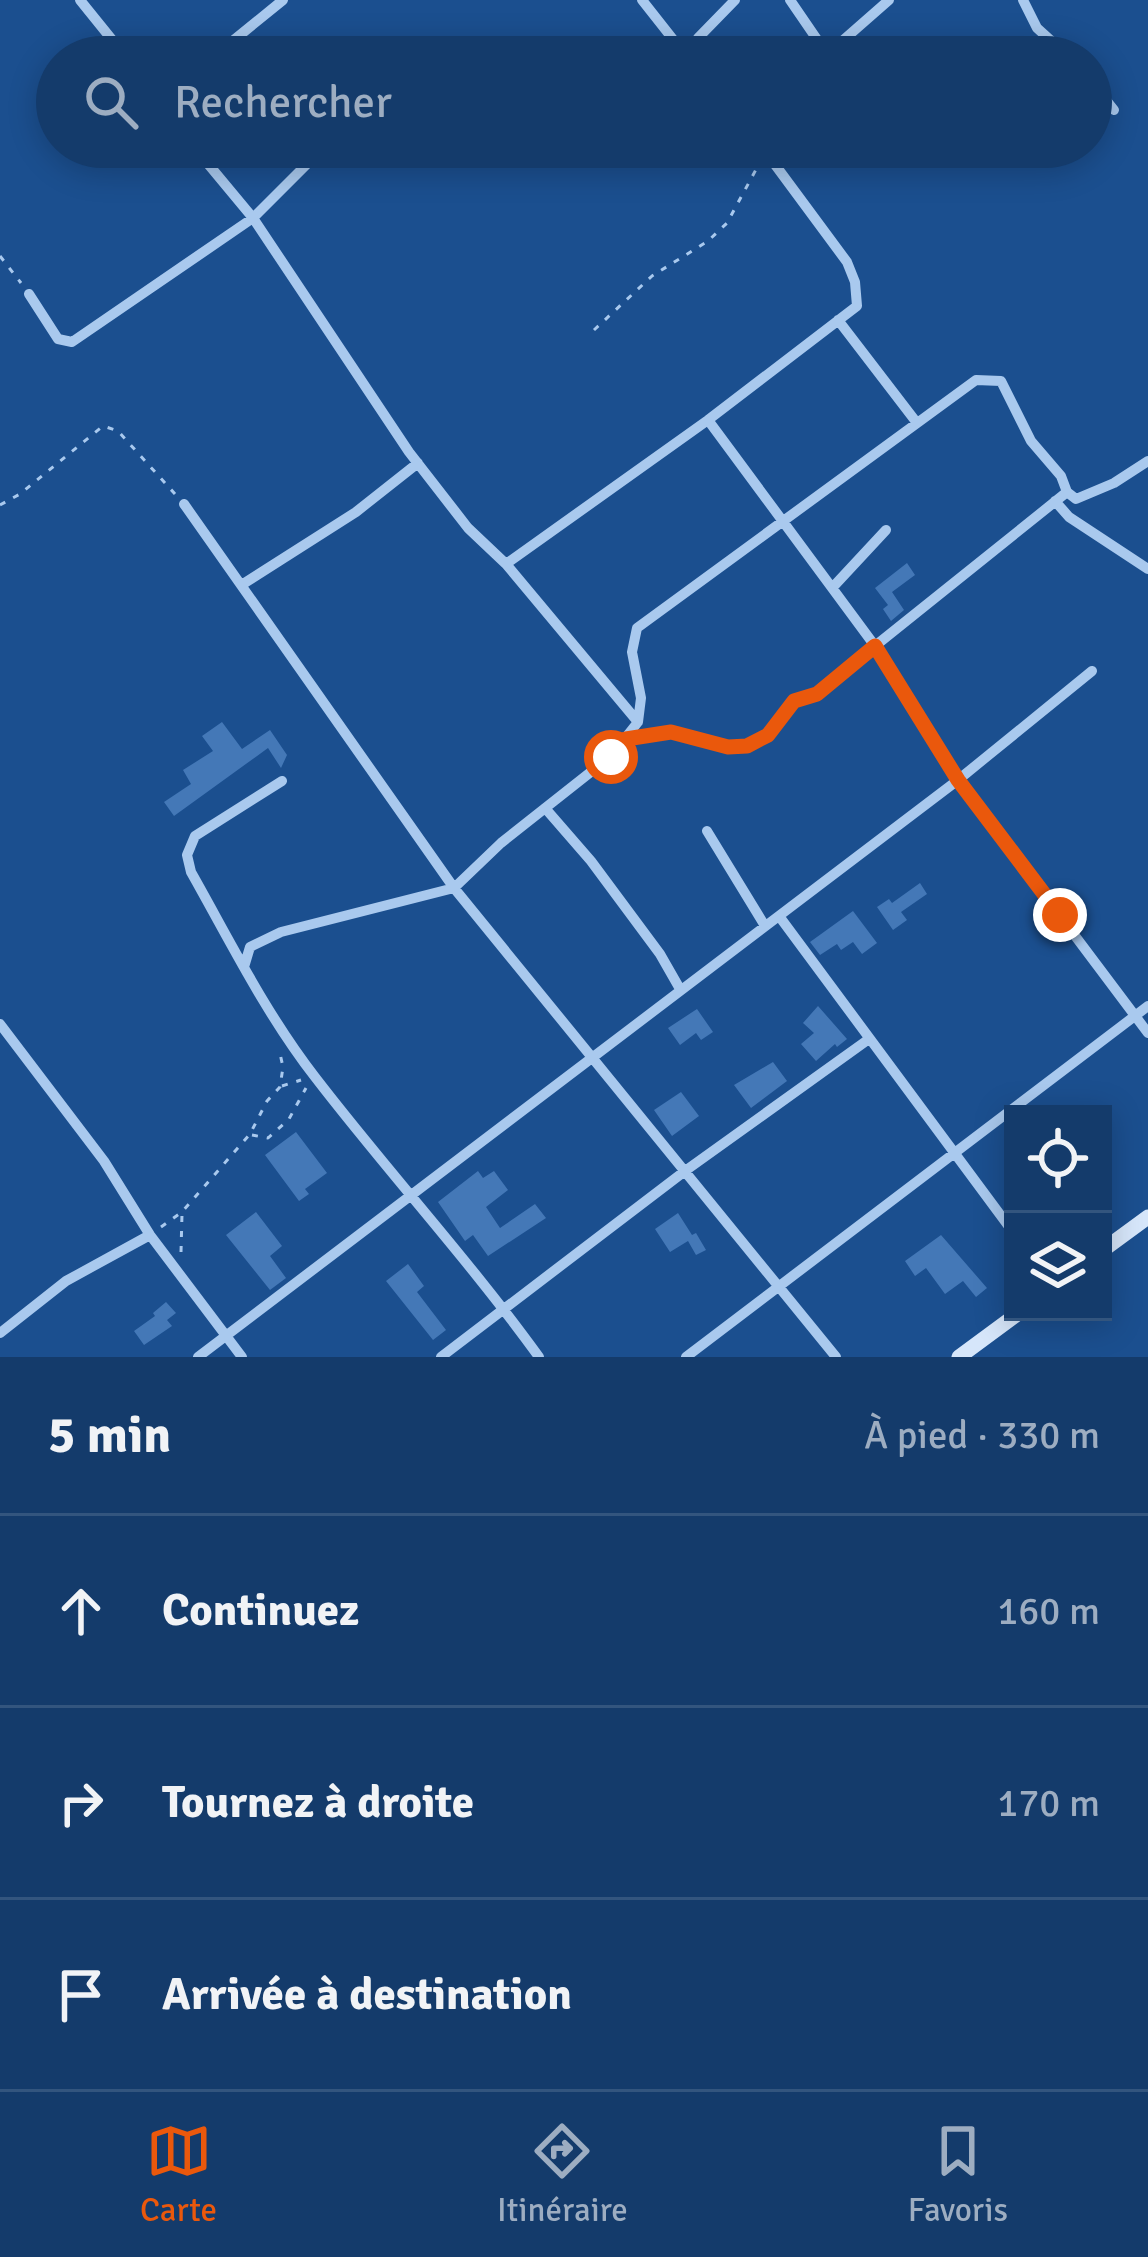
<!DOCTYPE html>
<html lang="fr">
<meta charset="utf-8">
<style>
body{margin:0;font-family:Signika,sans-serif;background:#1d4271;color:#f1f3f6}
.controls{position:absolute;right:36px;bottom:36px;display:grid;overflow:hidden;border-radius:0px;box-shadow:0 6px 30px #0003}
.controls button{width:108px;height:108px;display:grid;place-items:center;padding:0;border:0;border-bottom:3px solid #33557e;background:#143b6b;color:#f1f3f6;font:60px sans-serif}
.stop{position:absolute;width:36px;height:36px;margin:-27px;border:9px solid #ea580c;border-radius:50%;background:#fff}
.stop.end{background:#ea580c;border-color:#fff;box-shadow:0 3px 12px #0008}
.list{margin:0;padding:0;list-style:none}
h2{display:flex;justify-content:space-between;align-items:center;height:156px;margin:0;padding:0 48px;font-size:51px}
h2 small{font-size:39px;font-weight:400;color:#9dadc1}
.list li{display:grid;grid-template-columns:78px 1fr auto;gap:36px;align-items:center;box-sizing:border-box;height:192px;padding:0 48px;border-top:3px solid #33557e}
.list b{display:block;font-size:45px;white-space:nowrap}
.list em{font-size:39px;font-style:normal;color:#9dadc1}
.icon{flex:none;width:66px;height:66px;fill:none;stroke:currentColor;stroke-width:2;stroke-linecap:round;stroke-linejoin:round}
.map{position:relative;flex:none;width:1148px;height:1357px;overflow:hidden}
.search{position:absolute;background:#143b6b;box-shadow:0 6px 30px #0003;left:36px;right:36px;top:36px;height:132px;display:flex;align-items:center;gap:30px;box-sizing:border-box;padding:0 42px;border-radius:66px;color:#9dadc1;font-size:45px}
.sheet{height:732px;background:#143b6b}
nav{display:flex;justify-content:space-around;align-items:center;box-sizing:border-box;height:168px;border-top:3px solid #33557e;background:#143b6b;font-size:33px;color:#9dadc1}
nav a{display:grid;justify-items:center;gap:6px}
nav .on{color:#ea580c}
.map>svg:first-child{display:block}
.building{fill:#4478b7}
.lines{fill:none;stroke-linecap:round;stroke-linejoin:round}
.path{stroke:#a9c9ee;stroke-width:3;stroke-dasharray:6 9;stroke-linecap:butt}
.street{stroke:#a9c9ee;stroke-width:10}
.secondary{stroke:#d6e6fa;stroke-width:15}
.route{stroke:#ea580c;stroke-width:15}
</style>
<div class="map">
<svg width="1148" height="1357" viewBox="0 0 1148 1357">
<rect width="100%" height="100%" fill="#1b4f8f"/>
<path class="building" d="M907,563L915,575L892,592L904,610L891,621L883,609L888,605L875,588Z
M222,722L242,749L270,730L287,755L281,768L268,748L174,816L164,802L191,784L183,770L213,751L202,736Z
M920,883L927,894L901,912L907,920L893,930L877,907L889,899L892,903Z
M853,911L877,943L862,954L853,942L841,950L837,944L820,955L810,942Z
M818,1006L847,1039L837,1047L835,1044L816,1061L801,1044L814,1033L803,1023Z
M697,1009L713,1032L701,1040L696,1033L680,1045L668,1028Z
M773,1062L787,1081L751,1108L734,1085Z
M681,1092L699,1116L672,1136L654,1110Z
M296,1132L327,1173L305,1189L309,1194L299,1201L265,1155Z
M478,1171L483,1178L494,1171L508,1190L486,1207L500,1228L535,1204L546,1218L488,1256L473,1235L465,1241L438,1202Z
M256,1212L282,1246L270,1256L286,1278L270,1290L226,1235Z
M678,1213L692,1235L696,1233L706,1250L696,1255L688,1241L670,1252L655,1229Z
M941,1235L987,1288L976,1297L963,1281L945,1294L926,1268L915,1276L905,1261Z
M408,1264L424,1286L417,1292L446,1330L433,1340L386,1281Z
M166,1302L176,1313L167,1320L172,1326L144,1345L134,1331L155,1316L153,1313Z"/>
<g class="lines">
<path class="path" d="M0,256L21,283
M594,330L652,276L708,241L727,223L759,164
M0,505L20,494L103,426L118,431L175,494
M645,736L671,732L728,747L747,746L768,735L795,701L817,694L868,652
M282,1086L301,1080
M252,1135L268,1138L289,1119L306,1088
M161,1227L182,1212L250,1134L267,1101L280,1087L283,1067L279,1049
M181,1252L182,1214"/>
<path class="street" d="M80,0L126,57
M642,0L687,57
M790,0L827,54
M1023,0L1037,28L1069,57
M213,57L283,0
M693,57L698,38L735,0
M824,57L889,0
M1091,81L1114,110
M194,147L253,218L409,452L468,528L506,564L638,722
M29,294L58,339L72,342L253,218L324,147
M838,320L917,423
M708,420L875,646L958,780L1148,1033
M1067,492L1076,499L1114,483L1148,461
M1055,501L1069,517L1148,569
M184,504L454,888L836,1357
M506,564L708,420L857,306L855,282L847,262L762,147
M243,584L356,512L418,463
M833,587L886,530
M282,781L195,836L187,855L191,872C230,941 266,1014 315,1077C388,1172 469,1260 539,1357
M545,808L591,861L660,954L680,989
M707,831L765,926
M779,916L1013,1232
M244,967L250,947L281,932L454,888L501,843L611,756L638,722L641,698L632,652L637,628L976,380L1001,381L1031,441L1061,476L1067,492L875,646
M0,1024L104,1161L150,1235L242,1357
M0,1333L66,1281L150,1235
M198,1357L958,780L1092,671
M441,1357L685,1171L869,1039
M686,1357L1148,1006"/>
<path class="secondary" d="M1103,1250L1148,1217
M959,1357L1020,1312"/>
</g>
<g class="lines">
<path class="route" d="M611,757L626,739L671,732L728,747L747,746L768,735L794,701L817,694L875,646L958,780L1060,915"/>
</g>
</svg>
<div class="controls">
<button><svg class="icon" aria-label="locate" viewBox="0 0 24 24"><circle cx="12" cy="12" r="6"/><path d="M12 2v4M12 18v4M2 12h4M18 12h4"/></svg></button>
<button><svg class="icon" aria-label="layers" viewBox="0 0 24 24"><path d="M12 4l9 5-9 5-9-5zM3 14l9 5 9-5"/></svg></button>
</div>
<div class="stop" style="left:611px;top:757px"></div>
<div class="stop end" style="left:1060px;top:915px"></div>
<div class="search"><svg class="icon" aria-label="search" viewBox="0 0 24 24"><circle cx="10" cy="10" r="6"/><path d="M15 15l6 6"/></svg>Rechercher</div>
</div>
<section class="sheet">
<h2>5 min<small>À pied · 330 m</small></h2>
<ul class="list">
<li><svg class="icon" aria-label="ahead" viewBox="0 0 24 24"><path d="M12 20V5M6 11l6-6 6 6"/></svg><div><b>Continuez</b></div><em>160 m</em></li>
<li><svg class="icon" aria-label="right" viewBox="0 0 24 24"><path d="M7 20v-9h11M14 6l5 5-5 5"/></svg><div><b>Tournez à droite</b></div><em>170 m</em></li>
<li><svg class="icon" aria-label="arrive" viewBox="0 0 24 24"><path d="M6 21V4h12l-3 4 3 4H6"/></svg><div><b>Arrivée à destination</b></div></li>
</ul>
</section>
<nav>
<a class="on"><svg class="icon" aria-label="map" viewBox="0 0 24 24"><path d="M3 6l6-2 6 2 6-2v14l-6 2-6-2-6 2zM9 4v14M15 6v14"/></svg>Carte</a>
<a><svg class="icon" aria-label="directions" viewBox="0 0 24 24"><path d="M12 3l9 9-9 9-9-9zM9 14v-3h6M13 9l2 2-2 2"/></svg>Itinéraire</a>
<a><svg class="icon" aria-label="saved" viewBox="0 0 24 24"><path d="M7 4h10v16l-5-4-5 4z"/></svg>Favoris</a>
</nav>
